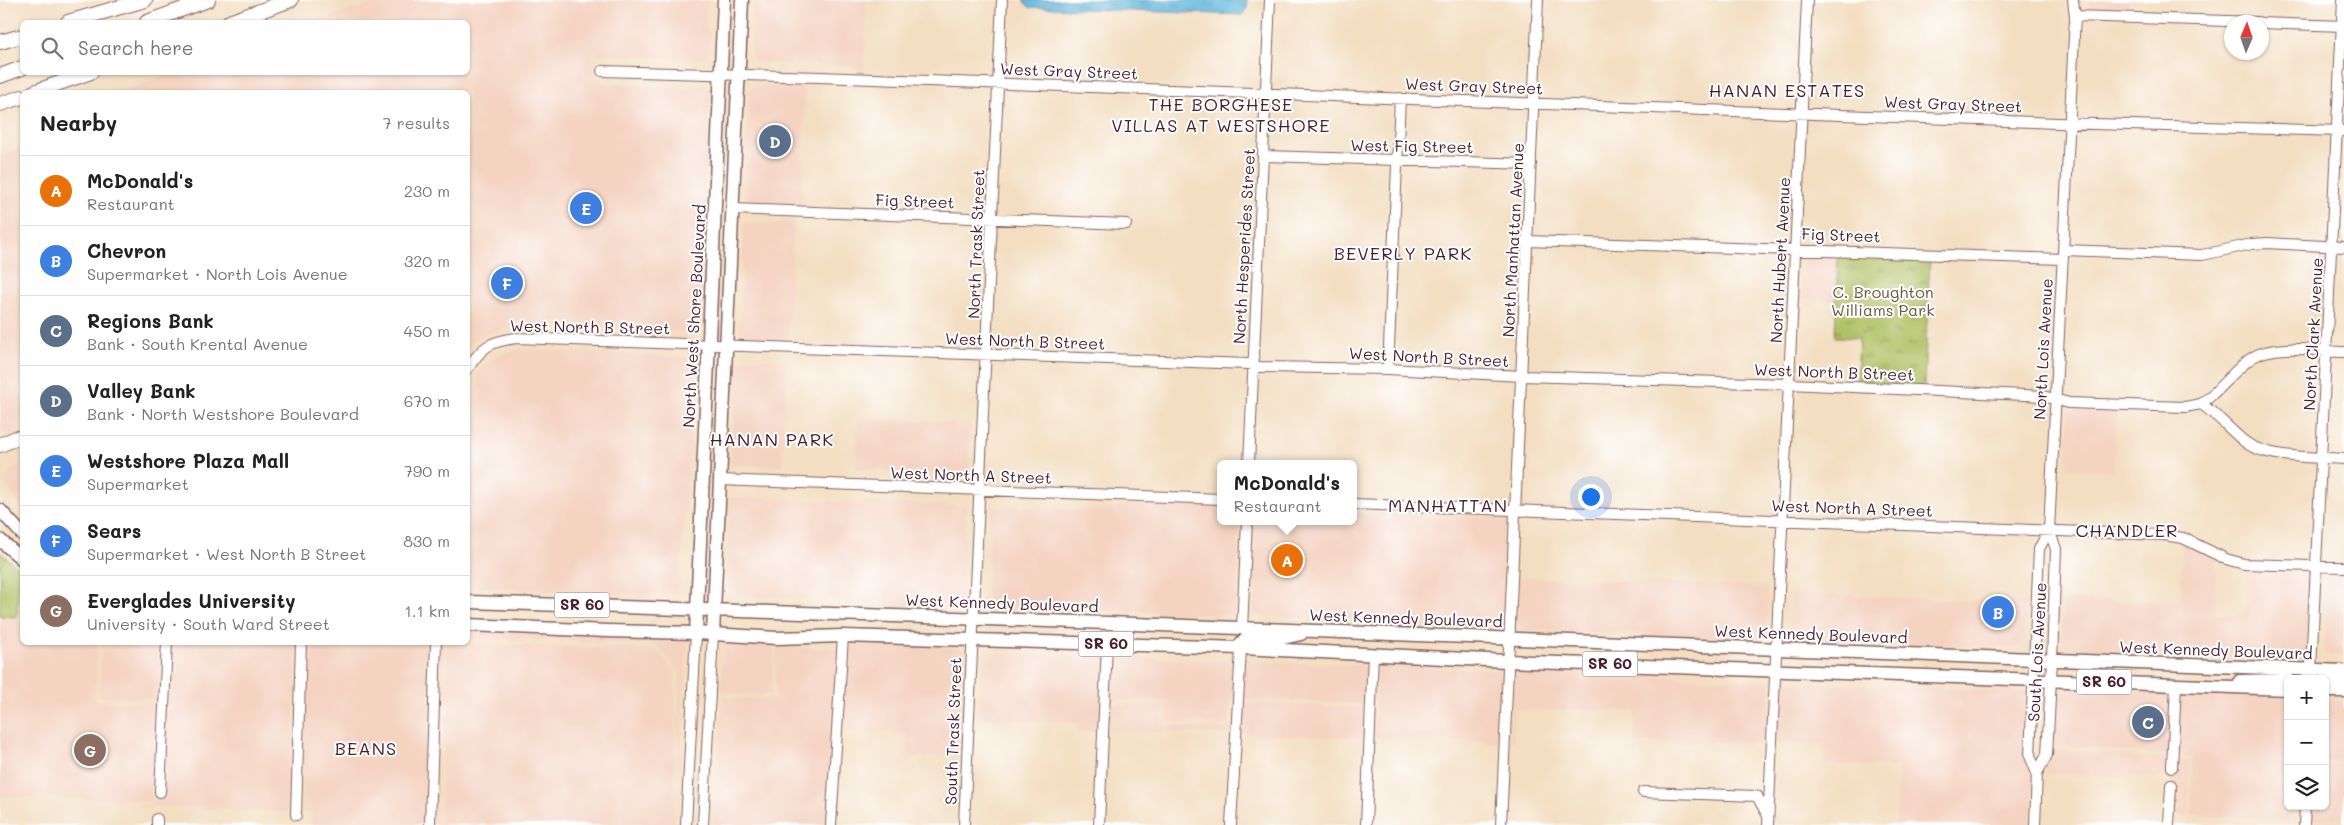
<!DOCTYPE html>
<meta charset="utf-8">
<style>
body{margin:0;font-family:Mali,sans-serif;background:#f2f2f2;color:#222}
.controls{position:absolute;right:15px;bottom:15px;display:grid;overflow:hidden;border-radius:8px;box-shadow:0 1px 4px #0004}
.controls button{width:45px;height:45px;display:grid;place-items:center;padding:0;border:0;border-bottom:1px solid #e0e0e0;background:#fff;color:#222;font:25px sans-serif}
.compass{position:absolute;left:2224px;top:15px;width:45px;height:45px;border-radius:50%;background:#fff;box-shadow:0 1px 4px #0004;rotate:2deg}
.you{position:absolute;left:1590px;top:496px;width:18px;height:18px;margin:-12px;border:4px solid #fff;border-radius:50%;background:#1a73e8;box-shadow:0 0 0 8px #1a73e833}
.badge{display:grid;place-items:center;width:32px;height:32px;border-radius:50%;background:#0b8043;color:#fff;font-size:16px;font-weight:700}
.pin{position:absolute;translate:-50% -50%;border:2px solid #fff;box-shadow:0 1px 5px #0006}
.popup{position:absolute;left:1217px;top:460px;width:140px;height:65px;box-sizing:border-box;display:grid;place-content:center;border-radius:8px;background:#fff;filter:drop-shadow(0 1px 4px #0005);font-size:16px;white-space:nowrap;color:#767676}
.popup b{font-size:19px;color:#222}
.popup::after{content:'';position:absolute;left:50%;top:100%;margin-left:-10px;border:10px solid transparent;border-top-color:#fff}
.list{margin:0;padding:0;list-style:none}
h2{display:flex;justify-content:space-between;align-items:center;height:65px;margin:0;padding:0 20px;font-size:21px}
h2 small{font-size:16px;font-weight:400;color:#767676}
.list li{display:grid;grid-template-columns:32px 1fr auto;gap:15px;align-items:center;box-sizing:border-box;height:70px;padding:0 20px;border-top:1px solid #e0e0e0}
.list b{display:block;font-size:19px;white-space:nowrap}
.list p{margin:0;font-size:16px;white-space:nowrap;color:#767676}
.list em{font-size:16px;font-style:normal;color:#767676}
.icon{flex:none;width:28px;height:28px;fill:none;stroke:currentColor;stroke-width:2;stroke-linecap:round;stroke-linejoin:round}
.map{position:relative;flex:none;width:2344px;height:825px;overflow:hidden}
.search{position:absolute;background:#fff;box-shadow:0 1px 4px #0004;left:20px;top:20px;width:450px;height:55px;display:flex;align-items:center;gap:12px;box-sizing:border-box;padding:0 18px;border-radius:8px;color:#767676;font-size:19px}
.panel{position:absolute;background:#fff;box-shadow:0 1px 4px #0004;left:20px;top:90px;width:450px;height:555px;border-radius:8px}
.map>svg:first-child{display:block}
.built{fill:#f4d3c1}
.green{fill:#afbf62;stroke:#7c6f46}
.park{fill:url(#park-tufts);stroke:#7c6f46}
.water{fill:url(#water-ripples);stroke:#546b84}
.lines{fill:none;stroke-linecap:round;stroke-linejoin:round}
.minor-casing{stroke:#856260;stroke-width:12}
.major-casing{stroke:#856260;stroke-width:15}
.highway-casing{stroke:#856260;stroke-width:16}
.minor{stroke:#fff;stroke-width:10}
.major{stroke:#fff;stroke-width:12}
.highway{stroke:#fff;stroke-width:14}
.labels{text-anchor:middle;stroke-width:4;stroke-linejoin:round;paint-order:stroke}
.shield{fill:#fff;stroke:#80626b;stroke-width:1}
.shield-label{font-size:15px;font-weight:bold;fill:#4a1f2b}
.street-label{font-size:16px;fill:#4a1f2b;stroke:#fff}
.park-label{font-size:16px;fill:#6d573e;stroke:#fff}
.neighbourhood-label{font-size:18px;letter-spacing:1px;fill:#4a1f2b;stroke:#fff}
</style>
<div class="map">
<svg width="2344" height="825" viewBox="0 0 2344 825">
<defs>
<pattern id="park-tufts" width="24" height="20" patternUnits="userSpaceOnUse" patternTransform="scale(1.25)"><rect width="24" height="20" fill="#afbf62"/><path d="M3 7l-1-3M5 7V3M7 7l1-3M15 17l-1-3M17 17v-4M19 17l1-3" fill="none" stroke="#909b51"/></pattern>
<pattern id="water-ripples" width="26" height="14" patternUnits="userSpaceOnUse" patternTransform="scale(1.25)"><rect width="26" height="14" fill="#5fb7dc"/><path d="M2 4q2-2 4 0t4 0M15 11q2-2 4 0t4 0" fill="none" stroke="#5094b3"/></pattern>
</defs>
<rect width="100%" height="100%" fill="#fff"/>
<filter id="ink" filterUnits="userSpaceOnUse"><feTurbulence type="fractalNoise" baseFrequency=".02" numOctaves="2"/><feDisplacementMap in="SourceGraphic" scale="10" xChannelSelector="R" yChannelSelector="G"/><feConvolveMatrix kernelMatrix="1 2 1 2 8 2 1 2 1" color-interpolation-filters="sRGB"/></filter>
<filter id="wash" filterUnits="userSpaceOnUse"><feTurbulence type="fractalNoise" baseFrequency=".0096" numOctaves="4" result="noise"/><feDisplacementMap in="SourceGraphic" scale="20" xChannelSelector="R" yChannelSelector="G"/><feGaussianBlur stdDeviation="1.12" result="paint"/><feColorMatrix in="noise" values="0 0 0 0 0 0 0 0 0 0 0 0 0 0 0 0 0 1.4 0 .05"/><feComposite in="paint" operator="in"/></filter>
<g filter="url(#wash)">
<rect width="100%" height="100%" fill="#f3dec1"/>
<path class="built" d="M387,0H708L706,17V29L710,35L709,51L706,57L690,59L597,54L591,52L595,79L611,85L684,88L703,85L710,92L699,328L695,335L692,336L687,332L516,324L514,328L492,332L476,338L468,346V92H120L170,73L468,72V22H312Z
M754,0H866L864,73L849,66L755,62L751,55Z
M2090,0H2128V14L2096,10L2089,4Z
M785,84L805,85L801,207L790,203L754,201L747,198L745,192L749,91L755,85Z
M22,145V456L0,428V157Z
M794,220L788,341L757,340L742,337L739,334L744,222L772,224Z
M1806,253L1838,254L1836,300L1801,299Z
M524,350L688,357L696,366L679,586L673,593L665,596L468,587V398L478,384L476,377L490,359L503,353Z
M745,358L787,360L782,466L731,465L737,363Z
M2080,409L2116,411L2114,471L2067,469L2069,412Z
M858,419L971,423L969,474L856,469Z
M22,462V509L2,480Z
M730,497L966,506L962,607L957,609L873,606L854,601L737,595L726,584Z
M1127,504L1221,508V521H1239L1234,615L986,605L991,506L1106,511Z
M1353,513L1510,518L1508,598L1503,624L1495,629L1416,626L1410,623L1376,622L1369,620L1254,616L1257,521H1353Z
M2183,543L2216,559L2215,614L2245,615L2246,570L2306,573L2311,582L2307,654L2299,659L2073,650L2067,648L2062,639L2064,599L2180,602Z
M2327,576L2344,577V656L2324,655Z
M1516,577L1768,587L1767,633L1762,639L1531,630L1519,626L1516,620Z
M1791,594L2026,602L2024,640L2015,648L1792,640L1789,637Z
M0,616L22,618V642L98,643L95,701L155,703L151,801L0,796Z
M468,630L688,638L678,780L679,672L657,645L468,638Z
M724,639L775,643L771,695L721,693Z
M102,643H162L157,783H166L171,643H296L291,812L128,805H151L155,802L158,702L155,699L99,696Z
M306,643H431L425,825H310L312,813L300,812Z
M440,643H444L436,825H434Z
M448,643L656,649L675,672L674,825H440Z
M847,643L967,648L962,756L907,758V734L842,730Z
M777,647L839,649L827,825H715L722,697L775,699Z
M981,653L1365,665L1368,685V704L1231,698L1229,725L1166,721L1167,702L1102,699L1099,732L1078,731V723L979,717Z
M1378,665L1502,670L1500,742L1374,738Z
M1511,671L1770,681L1767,743L1635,742V710H1515L1514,742H1509Z
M1779,682L2027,692L2026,756L2033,776L2031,825H1896L1899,767L1825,765L1822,744L1776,743Z
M2068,689L2288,698V806H2290V820L2191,814L2192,757L2052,745L2055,700Z
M2325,700L2344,701V761L2325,760Z
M1243,703L1366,708L1365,738L1241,734Z
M1109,704L1163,706L1162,722L1165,725L1229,730L1232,728V734L1108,731Z
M2052,749L2168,759V772H2176L2177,760L2189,761L2188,817L2174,816L2175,780H2169V777L2043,775Z
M2325,765H2344V819H2309L2310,806H2325Z"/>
<path class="green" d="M0,552L22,571V584L18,592L17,617L0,616Z"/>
<path class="park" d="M1838,254L1930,258L1924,386L1857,382L1859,338L1835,337Z"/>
<path class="water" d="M1023,0H1247V8L1242,15L1029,7Z"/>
</g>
<g filter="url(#ink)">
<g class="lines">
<g class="minor-casing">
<path id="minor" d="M2075,16L2258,22
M2262,23L2344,26
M602,71L819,77L2057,123L2344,131
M1263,156L1531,164
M733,209L1126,224
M1527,241L2063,259
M2063,250L2202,255L2252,244L2267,243L2344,247
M468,368C483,346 489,342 516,338L1248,364L1260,367L1388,369L1522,376L1789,384L2043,396L2069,403L2185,407L2201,404C2218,415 2230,430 2245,442C2267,459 2317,457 2344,459
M1388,369L1400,98
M2201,404C2220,390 2233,370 2253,357C2274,343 2318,351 2344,352
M1249,464L1270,0
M720,480L1221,499
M1353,504L2164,535L2183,538L2226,559L2244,564L2344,567
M1242,629L1247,521
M2311,669L2343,0
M2172,767L2176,685
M2037,773L2047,755L2052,660L2056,549L2049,530
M160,792L167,642
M1643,792L1757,796L1768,816
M296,815L301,642
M157,825V819
M430,825L436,642
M686,825L696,633
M703,825L713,634
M831,825L843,636
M964,825L1002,0
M1099,825L1107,644
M1231,825L1241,648
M1366,825L1373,654
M1501,825L1538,0
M1768,825L1807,0
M2035,825L2037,773L2030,756L2039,549L2049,530L2075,16L2073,0
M2169,825L2171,785
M2304,825L2305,806"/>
</g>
<g class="major-casing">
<path id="major" d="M0,510L22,534
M0,540L22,559
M468,602L1108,623L2344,671
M468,625L607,631L696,633L777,638L843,636L1241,648L1507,661L2288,689
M696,633L724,0
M713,634L742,0
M1241,648V643L1245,639H1279L1301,634
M2240,681L2288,680
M2325,681L2344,680
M2325,691H2344"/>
</g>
<g class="highway-casing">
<path id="highway" d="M68,22L145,0
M147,22L208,0
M229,22L291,0
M0,42L22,36
M0,76L22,68
M34,92L91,72
M0,104L22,97
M0,445L16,438"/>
</g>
<use href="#minor" class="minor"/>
<use href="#major" class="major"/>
<use href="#highway" class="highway"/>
</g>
</g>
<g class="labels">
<g class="shield">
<rect x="554.5" y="592.5" width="55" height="25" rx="4"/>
<rect x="1078.5" y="631.5" width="55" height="25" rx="4"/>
<rect x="1582.5" y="651.5" width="55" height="25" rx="4"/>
<rect x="2076.5" y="669.5" width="55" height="25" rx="4"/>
</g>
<g class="shield-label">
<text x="582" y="610">SR 60</text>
<text x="1106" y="649">SR 60</text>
<text x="1610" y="669">SR 60</text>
<text x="2104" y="687">SR 60</text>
</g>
<g class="street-label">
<text transform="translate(1069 71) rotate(2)" y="6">West Gray Street</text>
<text transform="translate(1474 86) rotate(2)" y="6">West Gray Street</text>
<text transform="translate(1953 104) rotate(2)" y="6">West Gray Street</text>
<text transform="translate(1412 146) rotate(1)" y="6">West Fig Street</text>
<text transform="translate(915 201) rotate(2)" y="6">Fig Street</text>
<text transform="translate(1841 235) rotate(2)" y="6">Fig Street</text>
<text transform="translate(1513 240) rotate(-87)" y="6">North Manhattan Avenue</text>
<text transform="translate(976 244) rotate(-88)" y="6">North Trask Street</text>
<text transform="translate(1244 246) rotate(-87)" y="6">North Hesperides Street</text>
<text transform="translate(1780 260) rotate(-87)" y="6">North Hubert Avenue</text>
<text transform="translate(694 316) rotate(-87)" y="6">North West Shore Boulevard</text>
<text transform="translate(590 327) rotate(1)" y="6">West North B Street</text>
<text transform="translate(2313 334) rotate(-87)" y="6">North Clark Avenue</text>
<text transform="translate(1025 341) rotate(2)" y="6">West North B Street</text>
<text transform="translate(2043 349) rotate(-87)" y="6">North Lois Avenue</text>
<text transform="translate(1429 357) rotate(3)" y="6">West North B Street</text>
<text transform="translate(1834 372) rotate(2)" y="6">West North B Street</text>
<text transform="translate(971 475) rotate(2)" y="6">West North A Street</text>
<text transform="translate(1852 508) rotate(2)" y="6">West North A Street</text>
<text transform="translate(1002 603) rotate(2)" y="6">West Kennedy Boulevard</text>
<text transform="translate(1406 618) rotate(2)" y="6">West Kennedy Boulevard</text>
<text transform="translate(1811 634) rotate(2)" y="6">West Kennedy Boulevard</text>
<text transform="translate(2216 650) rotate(2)" y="6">West Kennedy Boulevard</text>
<text transform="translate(2037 652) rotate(-87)" y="6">South Lois Avenue</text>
<text transform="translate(953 731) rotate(-88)" y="6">South Trask Street</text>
</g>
<g class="park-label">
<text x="1883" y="298">C. Broughton<tspan x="1883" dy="18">Williams Park</tspan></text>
</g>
<g class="neighbourhood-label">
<text x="1787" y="97">HANAN ESTATES</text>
<text x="1221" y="111">THE BORGHESE<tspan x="1221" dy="21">VILLAS AT WESTSHORE</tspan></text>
<text x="1403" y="260">BEVERLY PARK</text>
<text x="772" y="446">HANAN PARK</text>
<text x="1448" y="512">MANHATTAN</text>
<text x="2127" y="537">CHANDLER</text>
<text x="366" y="755">BEANS</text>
</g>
</g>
</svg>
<div class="controls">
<button>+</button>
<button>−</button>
<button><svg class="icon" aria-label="layers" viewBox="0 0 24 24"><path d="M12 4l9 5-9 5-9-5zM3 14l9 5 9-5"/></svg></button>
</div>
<svg class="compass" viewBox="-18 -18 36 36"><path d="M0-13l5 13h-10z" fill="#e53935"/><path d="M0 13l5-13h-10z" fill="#767676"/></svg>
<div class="you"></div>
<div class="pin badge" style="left:1287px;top:560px;background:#e8710a">A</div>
<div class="popup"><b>McDonald's</b>Restaurant</div>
<div class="pin badge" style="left:1998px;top:612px;background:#3f7fe0">B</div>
<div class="pin badge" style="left:2148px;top:722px;background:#5c6f8a">C</div>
<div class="pin badge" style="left:775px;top:141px;background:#5c6f8a">D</div>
<div class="pin badge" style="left:586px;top:208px;background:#3f7fe0">E</div>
<div class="pin badge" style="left:507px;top:283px;background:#3f7fe0">F</div>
<div class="pin badge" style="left:90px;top:750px;background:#8d6e63">G</div>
<div class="search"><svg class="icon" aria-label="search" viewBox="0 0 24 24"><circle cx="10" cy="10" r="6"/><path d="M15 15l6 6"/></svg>Search here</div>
<section class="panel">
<h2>Nearby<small>7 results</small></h2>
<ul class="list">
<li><span class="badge" style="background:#e8710a">A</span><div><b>McDonald's</b><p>Restaurant</p></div><em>230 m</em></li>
<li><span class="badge" style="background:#3f7fe0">B</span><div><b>Chevron</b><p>Supermarket · North Lois Avenue</p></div><em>320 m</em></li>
<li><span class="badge" style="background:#5c6f8a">C</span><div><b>Regions Bank</b><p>Bank · South Krental Avenue</p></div><em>450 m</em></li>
<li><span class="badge" style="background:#5c6f8a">D</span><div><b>Valley Bank</b><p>Bank · North Westshore Boulevard</p></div><em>670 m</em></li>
<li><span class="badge" style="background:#3f7fe0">E</span><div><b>Westshore Plaza Mall</b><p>Supermarket</p></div><em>790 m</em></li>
<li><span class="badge" style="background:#3f7fe0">F</span><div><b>Sears</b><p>Supermarket · West North B Street</p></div><em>830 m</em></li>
<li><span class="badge" style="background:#8d6e63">G</span><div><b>Everglades University</b><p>University · South Ward Street</p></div><em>1.1 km</em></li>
</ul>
</section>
</div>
